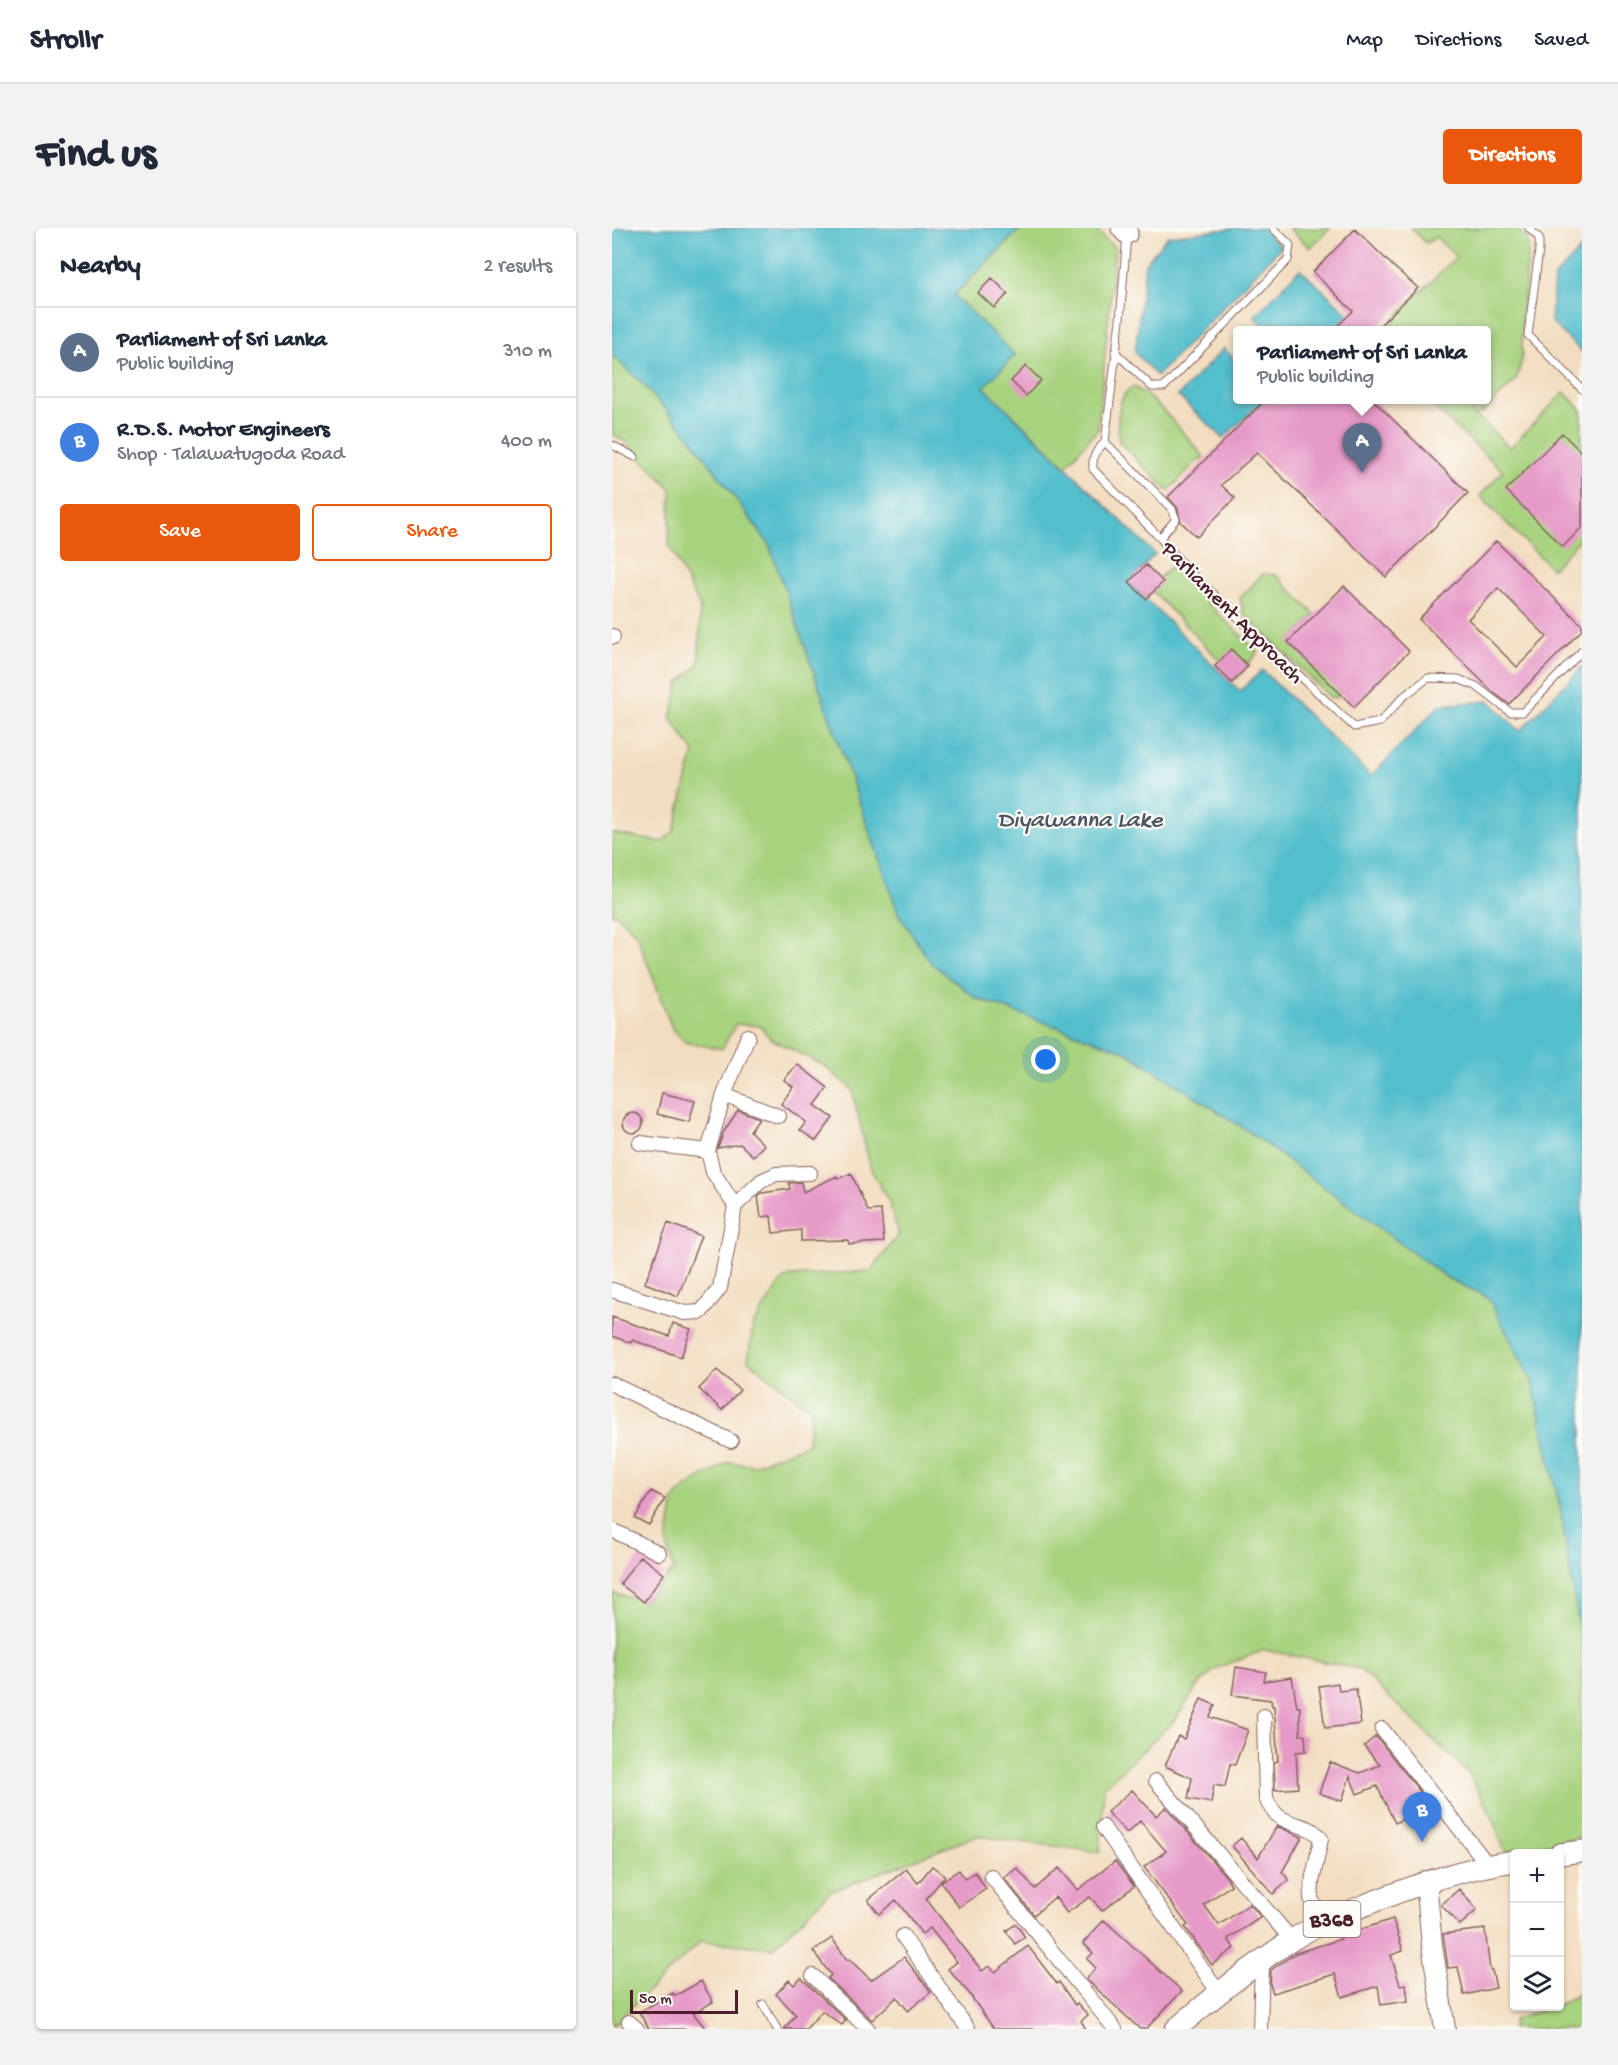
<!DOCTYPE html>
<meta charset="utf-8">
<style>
body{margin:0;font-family:"Gochi Hand",sans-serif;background:#f2f2f3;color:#1f2937}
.controls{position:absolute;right:18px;bottom:18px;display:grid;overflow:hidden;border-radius:6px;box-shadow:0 2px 4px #0004}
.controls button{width:54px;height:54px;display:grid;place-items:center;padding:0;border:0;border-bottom:2px solid #e0e1e3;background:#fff;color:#1f2937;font:30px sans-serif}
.scale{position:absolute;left:18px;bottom:15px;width:108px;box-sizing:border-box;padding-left:6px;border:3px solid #4a1f2b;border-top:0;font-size:16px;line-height:21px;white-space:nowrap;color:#4a1f2b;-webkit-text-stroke:4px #fdfcf7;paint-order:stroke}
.you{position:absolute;left:434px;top:832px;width:21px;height:21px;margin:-15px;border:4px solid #fff;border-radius:50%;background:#1a73e8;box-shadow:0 0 0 9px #1a73e833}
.badge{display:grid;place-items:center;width:39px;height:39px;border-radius:50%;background:#ea580c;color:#fff;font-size:20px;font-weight:700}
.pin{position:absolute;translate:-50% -50px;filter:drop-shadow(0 2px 3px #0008)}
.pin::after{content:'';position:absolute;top:32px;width:21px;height:18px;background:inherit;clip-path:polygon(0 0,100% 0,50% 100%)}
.popup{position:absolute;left:621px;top:98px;width:258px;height:78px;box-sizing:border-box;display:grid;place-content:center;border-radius:6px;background:#fff;filter:drop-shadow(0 2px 4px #0005);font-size:20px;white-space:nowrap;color:#747a83}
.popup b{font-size:22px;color:#1f2937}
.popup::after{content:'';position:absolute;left:50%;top:100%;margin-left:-12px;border:12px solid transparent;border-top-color:#fff}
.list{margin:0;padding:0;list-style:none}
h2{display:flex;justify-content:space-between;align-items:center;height:78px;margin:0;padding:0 24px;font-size:26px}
h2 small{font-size:20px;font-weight:400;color:#747a83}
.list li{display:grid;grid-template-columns:39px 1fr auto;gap:18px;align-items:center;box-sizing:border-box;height:90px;padding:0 24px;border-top:2px solid #e0e1e3}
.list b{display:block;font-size:22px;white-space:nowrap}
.list p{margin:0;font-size:20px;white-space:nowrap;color:#747a83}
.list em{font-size:20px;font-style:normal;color:#747a83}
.actions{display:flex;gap:12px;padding:18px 24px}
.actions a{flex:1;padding:14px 0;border:2px solid #ea580c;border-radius:6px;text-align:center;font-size:21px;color:#ea580c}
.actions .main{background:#ea580c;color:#fff}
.icon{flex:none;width:33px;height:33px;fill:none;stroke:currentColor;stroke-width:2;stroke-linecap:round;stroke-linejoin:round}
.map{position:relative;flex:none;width:970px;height:1801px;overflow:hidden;border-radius:6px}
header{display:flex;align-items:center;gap:36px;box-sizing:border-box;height:84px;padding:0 30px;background:#fff;border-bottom:2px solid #e0e1e3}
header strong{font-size:28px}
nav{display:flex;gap:33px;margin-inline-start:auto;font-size:21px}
.intro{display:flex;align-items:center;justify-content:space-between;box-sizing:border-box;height:144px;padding:0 36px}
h1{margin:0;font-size:42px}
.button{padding:15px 27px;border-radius:6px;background:#ea580c;color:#fff;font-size:21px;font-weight:700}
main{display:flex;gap:36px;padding:0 36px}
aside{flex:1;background:#fff;border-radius:6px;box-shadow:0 2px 4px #0004}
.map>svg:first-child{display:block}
.green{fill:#a7d27e;stroke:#787854;stroke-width:1.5}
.water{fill:#52becc;stroke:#4e6e7c;stroke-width:1.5}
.building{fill:#e69ac7;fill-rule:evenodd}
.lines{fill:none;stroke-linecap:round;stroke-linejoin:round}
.lane-casing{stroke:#85625f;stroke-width:9}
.street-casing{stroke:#85625f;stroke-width:16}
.secondary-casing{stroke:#85625f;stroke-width:22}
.primary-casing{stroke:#85625f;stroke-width:23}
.lane{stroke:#fff;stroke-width:7}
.street{stroke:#fff;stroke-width:14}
.secondary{stroke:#fff;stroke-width:20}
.primary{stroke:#fff;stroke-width:21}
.labels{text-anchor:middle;stroke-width:4.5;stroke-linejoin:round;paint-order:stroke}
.shield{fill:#fdfcf7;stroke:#806168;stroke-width:1.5}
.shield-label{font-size:21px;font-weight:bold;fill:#4a1f2b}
.street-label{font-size:22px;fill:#4a1f2b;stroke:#fdfcf7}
.water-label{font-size:24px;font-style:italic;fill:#4d5763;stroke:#fdfcf7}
</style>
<header>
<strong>Strollr</strong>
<nav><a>Map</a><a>Directions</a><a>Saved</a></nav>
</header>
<div class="intro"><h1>Find us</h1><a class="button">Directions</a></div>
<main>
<aside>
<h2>Nearby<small>2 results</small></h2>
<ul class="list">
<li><span class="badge" style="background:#5c6f8a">A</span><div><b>Parliament of Sri Lanka</b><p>Public building</p></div><em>310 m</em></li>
<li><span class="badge" style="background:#3f7fe0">B</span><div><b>R.D.S. Motor Engineers</b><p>Shop · Talawatugoda Road</p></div><em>400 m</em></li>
</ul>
<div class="actions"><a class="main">Save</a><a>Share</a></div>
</aside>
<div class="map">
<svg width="970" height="1801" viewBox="0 0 970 1801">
<rect width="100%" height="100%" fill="#fdfcf7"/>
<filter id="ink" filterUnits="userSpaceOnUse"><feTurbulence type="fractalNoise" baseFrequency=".0167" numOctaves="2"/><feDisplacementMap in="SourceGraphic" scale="12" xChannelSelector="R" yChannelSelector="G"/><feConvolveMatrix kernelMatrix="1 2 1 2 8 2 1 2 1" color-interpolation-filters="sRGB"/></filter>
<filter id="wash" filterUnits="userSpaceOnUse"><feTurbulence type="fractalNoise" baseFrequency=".008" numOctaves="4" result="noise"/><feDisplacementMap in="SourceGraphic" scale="24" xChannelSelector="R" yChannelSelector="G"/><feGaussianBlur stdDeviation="1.35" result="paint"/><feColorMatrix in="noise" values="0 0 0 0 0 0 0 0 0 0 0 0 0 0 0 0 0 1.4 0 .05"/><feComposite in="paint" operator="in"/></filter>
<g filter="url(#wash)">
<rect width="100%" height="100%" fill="#f2ddc0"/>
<path class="green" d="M409,0H482L503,20L486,201L454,238L372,159L342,68Z
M677,0H718L698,20Z
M799,0H904L915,10L917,19L910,89V132L904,152L869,186L854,172H874V103L786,102L778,94L844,29L824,9L814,15Z
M0,127L31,156L75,205L157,316L287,687L364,770L513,823L636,903L837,1051L876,1069L920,1153L948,1279L970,1417V1609L893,1624L880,1588L856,1545L748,1441L652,1422L605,1440L586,1457L564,1491L492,1559L488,1624L364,1608L218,1664L161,1720L89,1713L0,1798V1365L32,1373L62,1342L55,1316L62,1271L78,1256L117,1234L142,1237L196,1216L199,1182L136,1132L141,1097L169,1054L178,1048L259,1043L287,1006L276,972L259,942L240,861L211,837L159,811L148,798L124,796L110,821L73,814L60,800L25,707L4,686H0V605L49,614L62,603L82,524L59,491L67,455L87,436L88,379L57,317L59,261L14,214L0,206Z
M521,159C540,165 577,212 592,229L583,235L556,263L507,214C505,197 504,167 521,159Z
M952,164L970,182V309L940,341L868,268L891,243L814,172H848L898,220Z
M558,339L646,424L625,450L537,360Z
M651,346L664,347L703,387L677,414L728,464L725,470L718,469L632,386L628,370Z
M970,1764V1801H900L901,1792L940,1779L948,1778V1776Z"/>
<path class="water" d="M0,0H409L342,67L403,127L372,159L543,326L517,355L628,463L650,442L759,548L828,477L877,473L908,503L970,439V1417L948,1279L920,1153L876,1069L837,1051L636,903L513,823L364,770L319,735L287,687L157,316L75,205L31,156L0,127Z
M626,0H650L669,19L545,148L523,125L533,35L556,8Z
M970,20V124L939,94L942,49Z
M688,41L739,88L723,103L656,102L642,89Z
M612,120L625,134L626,172H652L611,210L566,168Z"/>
<g id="blocks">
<path class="building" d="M743,1L783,40L806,60L763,102H721L741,83L701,44Z
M380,50L396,66L382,80L366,65Z
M414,138L429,152L414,168L399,153Z
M654,171H760L856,265L774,349L645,225L609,257L623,270L585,309L569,294L565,279L556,269Z
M950,205L970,225V299L951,319L894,262Z
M884,313L970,397V402L897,476L882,465L807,391ZM886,360L935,409L905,439L856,391Z
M534,337L551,354L534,371L517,354Z
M732,358L797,423L742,479L676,414Z
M619,421L636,438L620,455L603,438Z
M185,836L216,860L203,877L221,890L204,913L188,902L194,894L169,876L181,859L172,852Z
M50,865L83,873L77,894L45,886Z
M126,882L147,890L138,903L152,917L141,928L128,916L106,920L111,905Z
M11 895a10 10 0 1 1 20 0a10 10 0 1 1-20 0Z
M239,945L256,983L269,982L272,1014L237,1016L236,1012L189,1013V1002L161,1005L159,988L149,989L146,968L150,965L178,961L177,955L189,954L191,964L225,948L226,951Z
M56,995L89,1008L66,1068L33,1055Z
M0,1089L57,1108L61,1095L79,1101L69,1129L20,1112L19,1115L0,1108Z
M105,1142L128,1162L110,1182L87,1161Z
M39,1263L53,1270L37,1297L23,1290Z
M28,1328L52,1346L32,1374L8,1356Z
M624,1439L654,1444L652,1453L680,1449L685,1479H688V1507H693L694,1523L684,1524L686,1560L663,1562L662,1534L666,1533L662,1478H660L659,1472L620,1467Z
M726,1455L727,1463L744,1461L749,1496L713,1500L707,1458Z
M589,1471L603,1477L598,1489L636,1502L623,1537L618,1536L613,1559L602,1557L599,1575L576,1571L580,1550L553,1538L566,1508L572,1511Z
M764,1508L813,1570L816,1578L783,1595L765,1558L745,1566L738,1548L730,1573L707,1565L718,1534L748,1545L768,1537L752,1518Z
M520,1562L544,1588L554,1579L616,1651L619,1657L592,1677L607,1697L638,1676L649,1689L616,1711L622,1720L600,1737L573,1699L576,1697L532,1639L554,1623L528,1593L515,1605L495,1584Z
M665,1598L690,1609L670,1644L677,1652L661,1666L620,1618L629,1610L646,1630Z
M503,1633L522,1658L490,1683L478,1669L455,1685L443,1669L422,1687L392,1650L405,1640L423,1661L447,1640L466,1662Z
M320,1638L333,1648L314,1671L370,1743L377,1738L383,1744L416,1718L445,1756L447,1754L463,1777L465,1775L476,1787L469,1793L474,1801H382L356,1764L336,1741L345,1734L318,1700L310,1706L284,1672L267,1686L256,1672L294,1641L306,1655Z
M347,1642L353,1651L363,1644L374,1661L347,1679L329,1654Z
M847,1661L865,1682L848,1697L829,1677Z
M781,1691L791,1723L779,1727L788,1757L794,1756L796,1773L769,1777L766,1758L730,1769L723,1746L661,1765L658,1756L659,1742L684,1725L729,1711L728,1708Z
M492,1692L570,1763L534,1801H528L474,1751L484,1740L475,1731L481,1725L471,1715Z
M404,1696L413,1709L403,1716L394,1703Z
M873,1701L878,1742H880L884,1760L852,1767L846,1739L836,1740L831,1706Z
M220,1710L235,1732L237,1731L259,1752L292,1729L319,1764L296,1783L285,1769L260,1792L216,1750L219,1747L201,1723Z
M189,1750L234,1792L230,1797L210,1783L194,1801H172L184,1787L164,1766L177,1752L182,1757Z
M89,1753L101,1774L81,1785L94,1801H37L27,1784L61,1765L63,1768Z"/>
</g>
</g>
<g filter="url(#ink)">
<use href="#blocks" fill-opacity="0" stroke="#85625f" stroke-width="1.5"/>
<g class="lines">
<g class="lane-casing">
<path id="lane" d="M917,0L927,10V22L916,107L970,161
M515,7L508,92L493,214C484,223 480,228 481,241L548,310L577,343L742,499L768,494L791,469L816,450L846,451L864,458L898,484H911L970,423
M503,124L540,159H552L676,32L678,17L661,0
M493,214L560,281L564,291L548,310
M0,217L23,229
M151,1776L165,1801"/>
</g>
<g class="street-casing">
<path id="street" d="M0,408L1,409
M112,867L166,888
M28,915L96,923
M123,978L101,944L96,923L112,867L136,808
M0,1062L73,1085L89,1084L108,1060L123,978L149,953L164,946L198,945
M0,1156L119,1213
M0,1302L47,1325
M652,1488L654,1570C667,1604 695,1590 709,1611L700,1654L699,1670L710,1695
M770,1501L876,1637
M544,1553L680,1712
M491,1599L607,1765
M379,1648L503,1801
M291,1708L356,1801
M201,1748L256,1801
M17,1794L25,1801
M648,1801L650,1733"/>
</g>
<g class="secondary-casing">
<path id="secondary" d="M814,1653L820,1717L833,1801"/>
</g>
<g class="primary-casing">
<path id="primary" d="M510,0L515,5
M948,1626L970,1623
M564,1801C601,1769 639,1738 680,1712C705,1696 731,1686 758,1675C807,1656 851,1640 903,1633"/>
</g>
<use href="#lane" class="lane"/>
<use href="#street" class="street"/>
<use href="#secondary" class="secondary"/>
<use href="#primary" class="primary"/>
</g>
</g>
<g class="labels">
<rect class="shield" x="691.5" y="1673" width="57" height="36" rx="4.5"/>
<g class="shield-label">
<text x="720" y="1698">B368</text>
</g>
<g class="street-label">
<text transform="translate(622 383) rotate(45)" y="8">Parliament Approach</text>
</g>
<g class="water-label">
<text x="468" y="598">Diyawanna Lake</text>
</g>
</g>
</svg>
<div class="controls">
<button>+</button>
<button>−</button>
<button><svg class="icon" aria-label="layers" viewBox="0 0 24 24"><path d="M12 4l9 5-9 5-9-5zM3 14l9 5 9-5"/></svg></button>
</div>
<div class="scale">50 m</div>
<div class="you"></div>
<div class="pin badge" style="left:750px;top:245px;background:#5c6f8a">A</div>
<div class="popup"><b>Parliament of Sri Lanka</b>Public building</div>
<div class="pin badge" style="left:810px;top:1614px;background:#3f7fe0">B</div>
</div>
</main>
